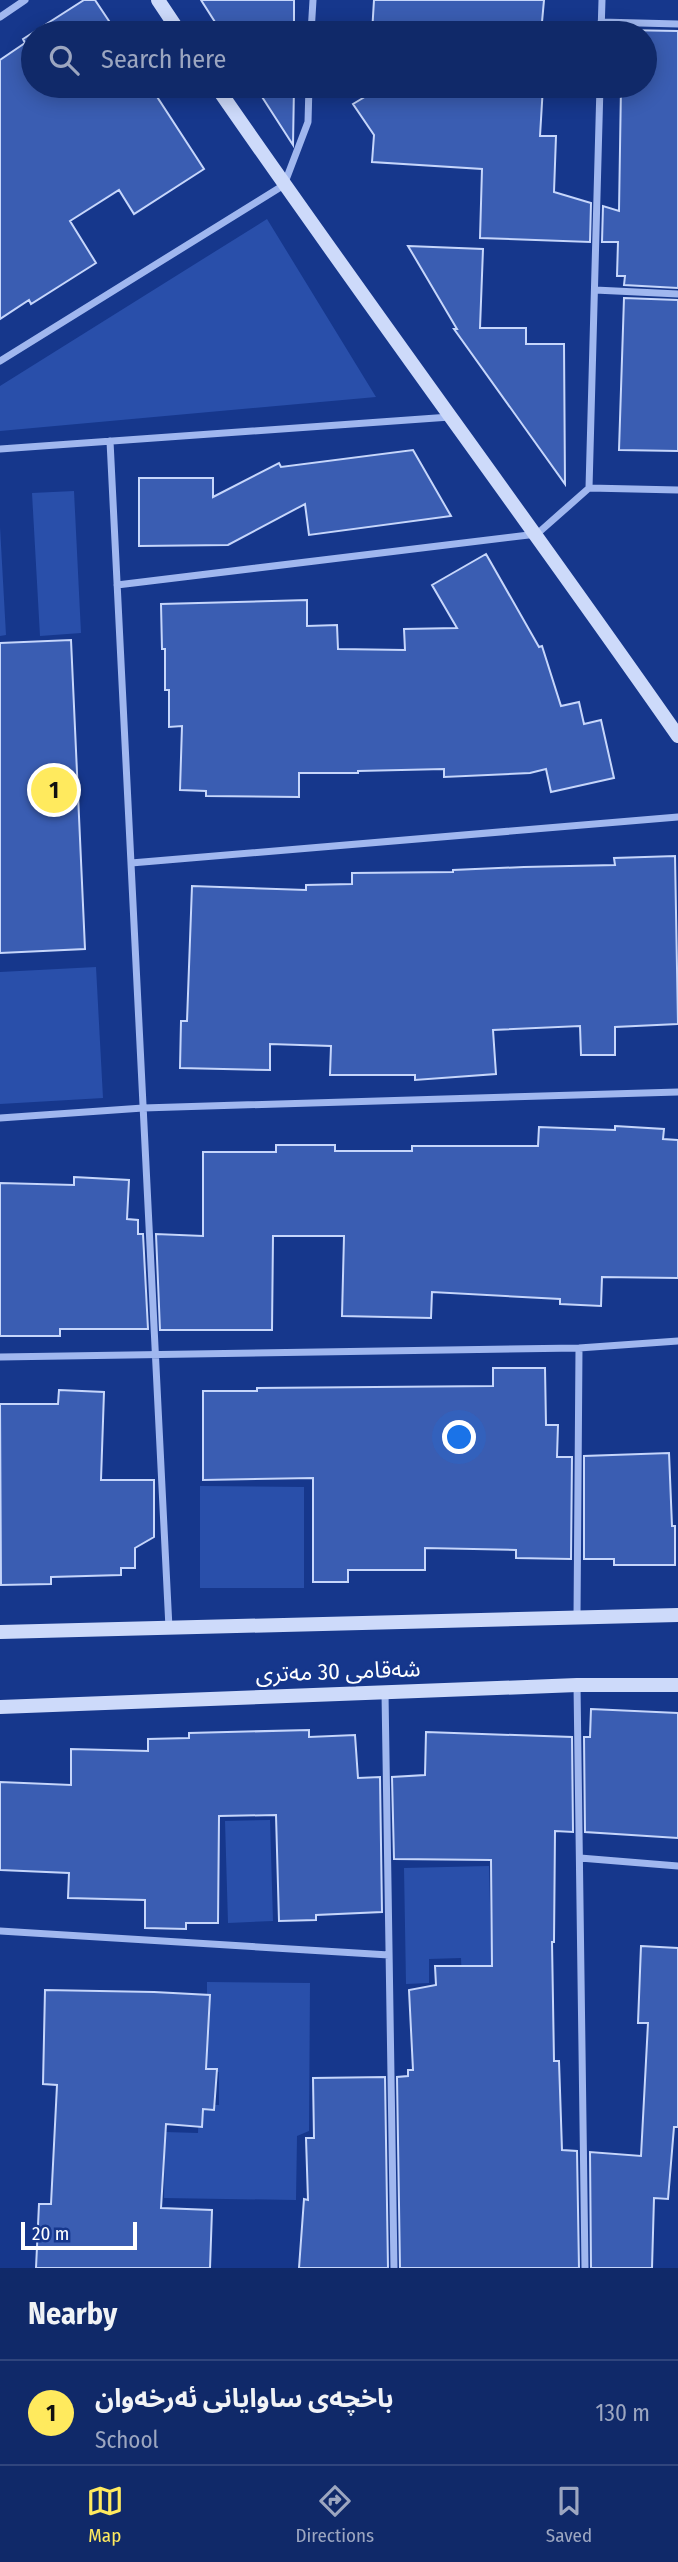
<!DOCTYPE html>
<meta charset="utf-8">
<style>
body{margin:0;font-family:"Fira Sans Condensed","Noto Sans Arabic",sans-serif;background:#19316f;color:#f1f3f6}
.scale{position:absolute;left:21px;bottom:18px;width:116px;box-sizing:border-box;padding-left:7px;border:4px solid #fff;border-top:0;font-size:19px;line-height:24px;white-space:nowrap;color:#fff;-webkit-text-stroke:5px #16378c;paint-order:stroke}
.you{position:absolute;left:460px;top:1438px;width:24px;height:24px;margin:-18px;border:5px solid #fff;border-radius:50%;background:#1a73e8;box-shadow:0 0 0 10px #1a73e833}
.badge{display:grid;place-items:center;width:46px;height:46px;border-radius:50%;background:#ffea5e;color:#111;font-size:23px;font-weight:700}
.pin{position:absolute;translate:-50% -50%;border:4px solid #fff;box-shadow:0 2px 7px #0006}
.list{margin:0;padding:0;list-style:none}
h2{display:flex;justify-content:space-between;align-items:center;height:91px;margin:0;padding:0 28px;font-size:30px}
h2 small{font-size:23px;font-weight:400;color:#9ca6c0}
.list li{display:grid;grid-template-columns:46px 1fr auto;gap:21px;align-items:center;box-sizing:border-box;height:105px;padding:0 28px;border-top:2px solid #30457d}
.list b{display:block;font-size:26px;white-space:nowrap}
.list p{margin:0;font-size:23px;white-space:nowrap;color:#9ca6c0}
.list em{font-size:23px;font-style:normal;color:#9ca6c0}
.icon{flex:none;width:38px;height:38px;fill:none;stroke:currentColor;stroke-width:2;stroke-linecap:round;stroke-linejoin:round}
.map{position:relative;flex:none;width:678px;height:2268px;overflow:hidden}
.search{position:absolute;background:#102969;box-shadow:0 4px 18px #0003;left:21px;right:21px;top:21px;height:77px;display:flex;align-items:center;gap:18px;box-sizing:border-box;padding:0 24px;border-radius:38px;color:#9ca6c0;font-size:26px}
.sheet{height:196px;background:#102969}
nav{display:flex;justify-content:space-around;align-items:center;box-sizing:border-box;height:98px;border-top:2px solid #30457d;background:#102969;font-size:19px;color:#9ca6c0}
nav a{display:grid;justify-items:center;gap:4px}
nav .on{color:#ffea5e}
.map>svg:first-child{display:block}
.green{fill:#294faa}
.building{fill:#3a5db2;stroke:#c6d6fb;stroke-width:2}
.lines{fill:none;stroke-linecap:round;stroke-linejoin:round}
.street{stroke:#a0b7ef;stroke-width:7}
.secondary{stroke:#cddafa;stroke-width:14}
.labels{text-anchor:middle;stroke-width:5;stroke-linejoin:round;paint-order:stroke}
.street-label{font-size:23px;fill:#fff;stroke:#16378c}
</style>
<div class="map">
<svg width="678" height="2268" viewBox="0 0 678 2268">
<rect width="100%" height="100%" fill="#16378c"/>
<path class="green" d="M267,219L376,397L0,431V386Z
M74,491L81,633L40,636L32,493Z
M0,527L6,635L0,636Z
M96,967L103,1098L0,1104V972Z
M200,1486L304,1487V1588H200Z
M270,1820L273,1921L228,1923L225,1821Z
M489,1866L492,1981L462,1982L461,1958L429,1959V1983L406,1984L404,1868Z
M207,1982L310,1983L309,2131L297,2136L296,2200L164,2198L165,2132L198,2133L199,2105H219V2072L207,2071Z"/>
<path class="building" d="M84,0H95L117,33H33V86H150L204,169L134,214L119,190L70,221L96,263L31,304L29,300L0,319V60L25,43L23,39Z
M201,0H294V33H222Z
M374,0H544L541,33H372Z
M623,30L678,31V288L624,285L625,276H617L618,242H602L603,206L619,211L621,86H645V33H623Z
M255,86H294L293,145Z
M383,86H543L540,136H556L554,192L591,203L590,242L480,238L482,169L372,162L374,135L353,104Z
M408,246L483,249L480,328H526V344H564L565,484L454,329H457Z
M624,298L678,300V451L619,450Z
M413,450L451,516L309,535L305,504L228,545L139,546V478H213V497L279,463L281,467Z
M486,554L539,647L542,646L561,706L579,702L584,724L601,720L614,778L551,792L546,769L530,773L444,777V769L358,771V773H299V797L206,796V791L180,790L182,726L169,727V690H165V649H162L161,604L307,600V626L337,625L338,649L405,650L404,629L457,628L432,585Z
M71,640L85,949L0,953V643Z
M675,856L678,1024L615,1027V1055H581L580,1026L493,1030L496,1074L415,1080V1075H330L331,1046L270,1044V1070L180,1068L181,1021H187L192,886L306,890V885L352,884V873L453,872V870L524,867L615,865L614,858Z
M615,1126L664,1129L663,1139L678,1140V1278L602,1277L601,1306L560,1304V1299L432,1292L431,1318L342,1316L344,1236H273L272,1330H160L156,1234L203,1236V1152H276V1145H335V1151H412V1146H538L539,1127L615,1130Z
M74,1177L129,1180L127,1219L138,1220V1234H143L148,1329H60V1336H0V1183L74,1185Z
M493,1368H545L546,1425H558L557,1457H572L571,1559L516,1558V1550L425,1548V1570H348V1582H313V1478L203,1480V1391H257V1388L493,1386Z
M59,1390L104,1392L101,1480H154V1537L135,1548V1568H121V1575L51,1577V1584L1,1585L0,1404H58Z
M669,1453L672,1526H675V1565H614V1559H584V1456Z
M591,1709L678,1713V1838L585,1832L584,1737H590Z
M309,1730V1737L355,1735L358,1778L380,1777L382,1912L316,1915V1920L279,1921L276,1815L219,1816L218,1923H186V1929L145,1928V1900L68,1898L69,1873L0,1870V1782L71,1785V1749L148,1751V1739L189,1738V1733Z
M426,1732L572,1737L573,1832L555,1831L554,1942H552L554,2061H559L562,2150L577,2151L579,2268H400L397,2077L408,2076V2070H413L409,1990L436,1985L435,1966H492L491,1860L394,1859L392,1777L425,1775Z
M641,1946L678,1948V2127H674L668,2199L654,2198L652,2268H591L590,2152L641,2156L648,2023H638Z
M45,1990L154,1992L210,1995L206,2069H217L214,2110L203,2109L202,2127L166,2124L161,2208L212,2210L210,2268H36L39,2204H51L57,2085L43,2084Z
M385,2077L388,2268H299L304,2199L308,2200L306,2138H314L313,2078Z"/>
<g class="lines">
<path class="street" d="M0,17L25,0
M601,22L678,24
M311,33L313,0
M601,33L602,0
M595,290L678,294
M0,361L284,185L308,122L309,86
M110,441L169,1628
M0,449L450,417
M589,488L600,86
M117,585L537,534L589,488L678,490
M131,863L678,817
M0,1118L143,1108L678,1092
M0,1357L579,1348L678,1341
M577,1617L579,1348
M577,1685L585,2268
M385,1693L394,2268
M580,1858L678,1866
M0,1931L389,1955"/>
<path class="secondary" d="M158,0L180,33
M216,86C367,305 526,518 678,736
M0,1632L678,1615
M0,1707L577,1685H678"/>
</g>
<g class="labels">
<g class="street-label">
<text transform="translate(338 1671) rotate(-2)" y="8">شەقامی 30 مەتری</text>
</g>
</g>
</svg>
<div class="scale">20 m</div>
<div class="you"></div>
<div class="pin badge" style="left:54px;top:790px">1</div>
<div class="search"><svg class="icon" aria-label="search" viewBox="0 0 24 24"><circle cx="10" cy="10" r="6"/><path d="M15 15l6 6"/></svg>Search here</div>
</div>
<section class="sheet">
<h2>Nearby<small></small></h2>
<ul class="list">
<li><span class="badge">1</span><div><b>باخچەی ساوایانی ئەرخەوان</b><p>School</p></div><em>130 m</em></li>
</ul>
</section>
<nav>
<a class="on"><svg class="icon" aria-label="map" viewBox="0 0 24 24"><path d="M3 6l6-2 6 2 6-2v14l-6 2-6-2-6 2zM9 4v14M15 6v14"/></svg>Map</a>
<a><svg class="icon" aria-label="directions" viewBox="0 0 24 24"><path d="M12 3l9 9-9 9-9-9zM9 14v-3h6M13 9l2 2-2 2"/></svg>Directions</a>
<a><svg class="icon" aria-label="saved" viewBox="0 0 24 24"><path d="M7 4h10v16l-5-4-5 4z"/></svg>Saved</a>
</nav>
